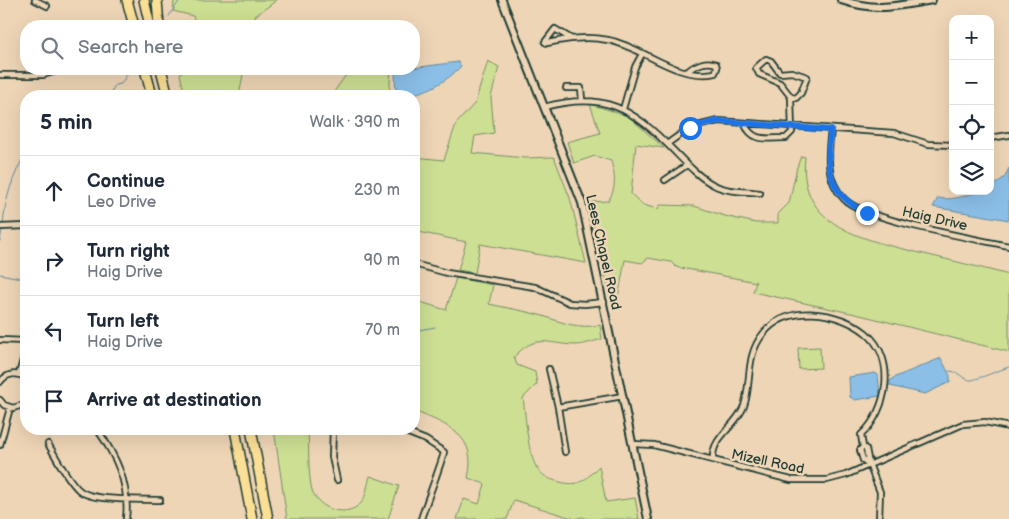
<!DOCTYPE html>
<meta charset="utf-8">
<style>
body{margin:0;font-family:"Balsamiq Sans",sans-serif;background:#f6f6f7;color:#1f2937}
.controls{position:absolute;right:15px;top:15px;display:grid;overflow:hidden;border-radius:10px;box-shadow:0 5px 20px #0002}
.controls button{width:45px;height:45px;display:grid;place-items:center;padding:0;border:0;border-bottom:1px solid #e0e1e3;background:#fff;color:#1f2937;font:25px sans-serif}
.stop{position:absolute;width:15px;height:15px;margin:-11px;border:4px solid #1a73e8;border-radius:50%;background:#fff}
.stop.end{background:#1a73e8;border-color:#fff;box-shadow:0 1px 5px #0008}
.list{margin:0;padding:0;list-style:none}
h2{display:flex;justify-content:space-between;align-items:center;height:65px;margin:0;padding:0 20px;font-size:21px}
h2 small{font-size:16px;font-weight:400;color:#747a83}
.list li{display:grid;grid-template-columns:32px 1fr auto;gap:15px;align-items:center;box-sizing:border-box;height:70px;padding:0 20px;border-top:1px solid #e0e1e3}
.list b{display:block;font-size:19px;white-space:nowrap}
.list p{margin:0;font-size:16px;white-space:nowrap;color:#747a83}
.list em{font-size:16px;font-style:normal;color:#747a83}
.icon{flex:none;width:28px;height:28px;fill:none;stroke:currentColor;stroke-width:2;stroke-linecap:round;stroke-linejoin:round}
.map{position:relative;flex:none;width:1009px;height:519px;overflow:hidden}
.search{position:absolute;background:#fff;box-shadow:0 5px 20px #0002;left:20px;top:20px;width:400px;height:55px;display:flex;align-items:center;gap:12px;box-sizing:border-box;padding:0 18px;border-radius:20px;color:#747a83;font-size:19px}
.panel{position:absolute;background:#fff;box-shadow:0 5px 20px #0002;left:20px;top:90px;width:400px;height:345px;border-radius:20px}
.map>svg:first-child{display:block}
.green{fill:#cddf93;stroke:#768e64}
.water{fill:#8bbfe8;stroke:#608ba0}
.lines{fill:none;stroke-linecap:round;stroke-linejoin:round}
.stream{stroke:#608ba0;stroke-width:1}
.minor-casing{stroke:#1f3d34;stroke-width:8}
.secondary-casing{stroke:#1f3d34;stroke-width:10}
.motorway-casing{stroke:#1f3d34;stroke-width:12}
.minor{stroke:#eed5b6;stroke-width:4.5}
.secondary{stroke:#eed5b6;stroke-width:6}
.motorway{stroke:#fbdf96;stroke-width:9}
.route{stroke:#1a73e8;stroke-width:6}
.labels{text-anchor:middle;stroke-width:5;stroke-linejoin:round;paint-order:stroke}
.street-label{font-size:14px;fill:#1f3d34;stroke:#eed5b6}
</style>
<div class="map">
<svg width="1009" height="519" viewBox="0 0 1009 519">
<rect width="100%" height="100%" fill="#eed5b6"/>
<filter id="ink" filterUnits="userSpaceOnUse"><feTurbulence type="fractalNoise" baseFrequency=".02" numOctaves="2"/><feDisplacementMap in="SourceGraphic" scale="10" xChannelSelector="R" yChannelSelector="G"/><feConvolveMatrix kernelMatrix="1 2 1 2 8 2 1 2 1" color-interpolation-filters="sRGB"/></filter>
<g filter="url(#ink)">
<path class="green" d="M174,0H277L255,16L253,26H196L193,16L173,11Z
M488,61L499,67L491,97L494,133L475,136L472,153L526,158L554,157L570,198L586,263L480,244L475,273L458,270L466,242L414,231V157L444,160L456,124L475,103Z
M184,69H244L239,96H185L180,74Z
M363,69H391L389,96H362L354,91L346,96H331L348,72L362,71Z
M590,104L628,116L664,148L636,144L631,194L643,205L658,209L660,205L694,206L725,216L756,223H778V214L789,203L797,167L801,156L805,157C797,228 867,240 920,253C949,260 979,267 1009,275V352L860,315L753,292L756,282L676,267L671,262L648,258L642,263L625,260L618,298L611,300L589,202L608,201C617,188 615,175 611,161L595,156L574,163L567,142L600,133Z
M456,278L493,285L489,304C507,308 526,311 543,316C564,323 578,329 600,325L602,339C594,341 584,345 575,345C546,344 536,333 514,357L517,365L535,372L537,384L523,398C526,416 527,459 540,472C546,478 552,480 560,482C580,487 585,480 599,466L606,502L635,498L639,519H588L582,517L575,519L514,500L507,519H457L464,499L479,504L485,484L468,478C478,435 448,425 414,411V300L446,310Z
M820,347L821,368L799,369L798,348Z
M274,429H308C309,445 308,476 312,490C318,510 348,519 362,502C366,496 368,483 370,476L399,486L388,519H287Z"/>
<path class="water" d="M458,62L461,66C445,84 420,96 396,96L395,74L397,70Z
M1009,168V220L933,207L938,198C957,202 972,191 990,191V188L1005,177Z
M941,358L950,376V382L925,394L890,386V381L893,378Z
M875,373L878,375L880,396L855,400L850,397L849,377Z"/>
<g class="lines">
<path class="stream" d="M169,16L180,0
M109,96L115,85L121,84L128,73
M3,226C4,202 13,174 26,153
M0,241L2,230
M0,274L26,279
M414,331L435,327
M949,371C959,371 962,379 970,380C974,381 1002,369 1009,367"/>
<g class="minor-casing">
<path id="minor" d="M35,0L47,6
M570,38L555,29L545,42L547,43C567,39 587,36 608,40C644,47 676,81 715,73L717,68L716,64C706,60 695,65 688,71
M0,75H43L63,69
M566,88H581L582,100
M544,107C604,91 632,108 673,150C686,163 698,177 714,185C727,192 745,191 760,193
M623,109L635,67L642,54
M744,123C753,143 766,138 786,138L792,132L791,97L780,83L759,74L756,68L766,59L771,61L780,73L792,72L807,77L801,93L796,98L791,97
M831,130C828,154 825,179 844,199C864,220 976,239 1009,246
M990,138L1009,135
M667,144L689,128L718,121L894,133L928,144L953,145
M665,180L687,165
M0,227L26,226
M414,264L447,273L535,287L570,303L585,304L604,302
M0,340L26,341
M549,369L558,407L565,452
M19,374L23,360
M0,382C7,373 17,372 26,378
M0,400L4,405L13,408L26,404
M558,407L623,396
M97,429C116,456 130,484 126,519
M333,429L332,457L337,480
M398,429L426,440L444,452C444,456 424,509 421,519
M48,444C57,458 66,478 79,490C92,502 141,499 160,500
M633,444L654,445L791,480H827L846,475L963,424L985,422L1009,427
M0,445L10,408
M713,460C711,437 736,427 744,406C752,382 745,356 763,334C787,303 839,311 866,333C897,359 888,410 861,435L863,447
M869,464L863,460L860,450L863,447L866,449L869,464L880,492L879,519"/>
</g>
<g class="secondary-casing">
<path id="secondary" d="M502,0L582,203L648,519
M841,0C877,12 896,6 932,0"/>
</g>
<g class="motorway-casing">
<path id="motorway" d="M127,0L134,26
M144,0L150,26
M157,0L159,26
M145,69L152,96
M161,69L168,96
M235,429L252,519
M251,429L268,519"/>
</g>
<use href="#minor" class="minor"/>
<use href="#secondary" class="secondary"/>
<use href="#motorway" class="motorway"/>
</g>
</g>
<g class="lines" filter="url(#ink)">
<path class="route" d="M690,128L718,121L831,130C825,168 828,195 867,213"/>
</g>
<g class="labels">
<g class="street-label">
<text transform="translate(935 218) rotate(13)" y="5">Haig Drive</text>
<text transform="translate(604 252) rotate(77)" y="5">Lees Chapel Road</text>
<text transform="translate(768 461) rotate(12)" y="5">Mizell Road</text>
</g>
</g>
</svg>
<div class="controls">
<button>+</button>
<button>−</button>
<button><svg class="icon" aria-label="locate" viewBox="0 0 24 24"><circle cx="12" cy="12" r="6"/><path d="M12 2v4M12 18v4M2 12h4M18 12h4"/></svg></button>
<button><svg class="icon" aria-label="layers" viewBox="0 0 24 24"><path d="M12 4l9 5-9 5-9-5zM3 14l9 5 9-5"/></svg></button>
</div>
<div class="stop" style="left:690px;top:128px"></div>
<div class="stop end" style="left:867px;top:213px"></div>
<div class="search"><svg class="icon" aria-label="search" viewBox="0 0 24 24"><circle cx="10" cy="10" r="6"/><path d="M15 15l6 6"/></svg>Search here</div>
<section class="panel">
<h2>5 min<small>Walk · 390 m</small></h2>
<ul class="list">
<li><svg class="icon" aria-label="ahead" viewBox="0 0 24 24"><path d="M12 20V5M6 11l6-6 6 6"/></svg><div><b>Continue</b><p>Leo Drive</p></div><em>230 m</em></li>
<li><svg class="icon" aria-label="right" viewBox="0 0 24 24"><path d="M7 20v-9h11M14 6l5 5-5 5"/></svg><div><b>Turn right</b><p>Haig Drive</p></div><em>90 m</em></li>
<li><svg class="icon" aria-label="left" viewBox="0 0 24 24"><path d="M17 20v-9H6M10 6l-5 5 5 5"/></svg><div><b>Turn left</b><p>Haig Drive</p></div><em>70 m</em></li>
<li><svg class="icon" aria-label="arrive" viewBox="0 0 24 24"><path d="M6 21V4h12l-3 4 3 4H6"/></svg><div><b>Arrive at destination</b></div></li>
</ul>
</section>
</div>
